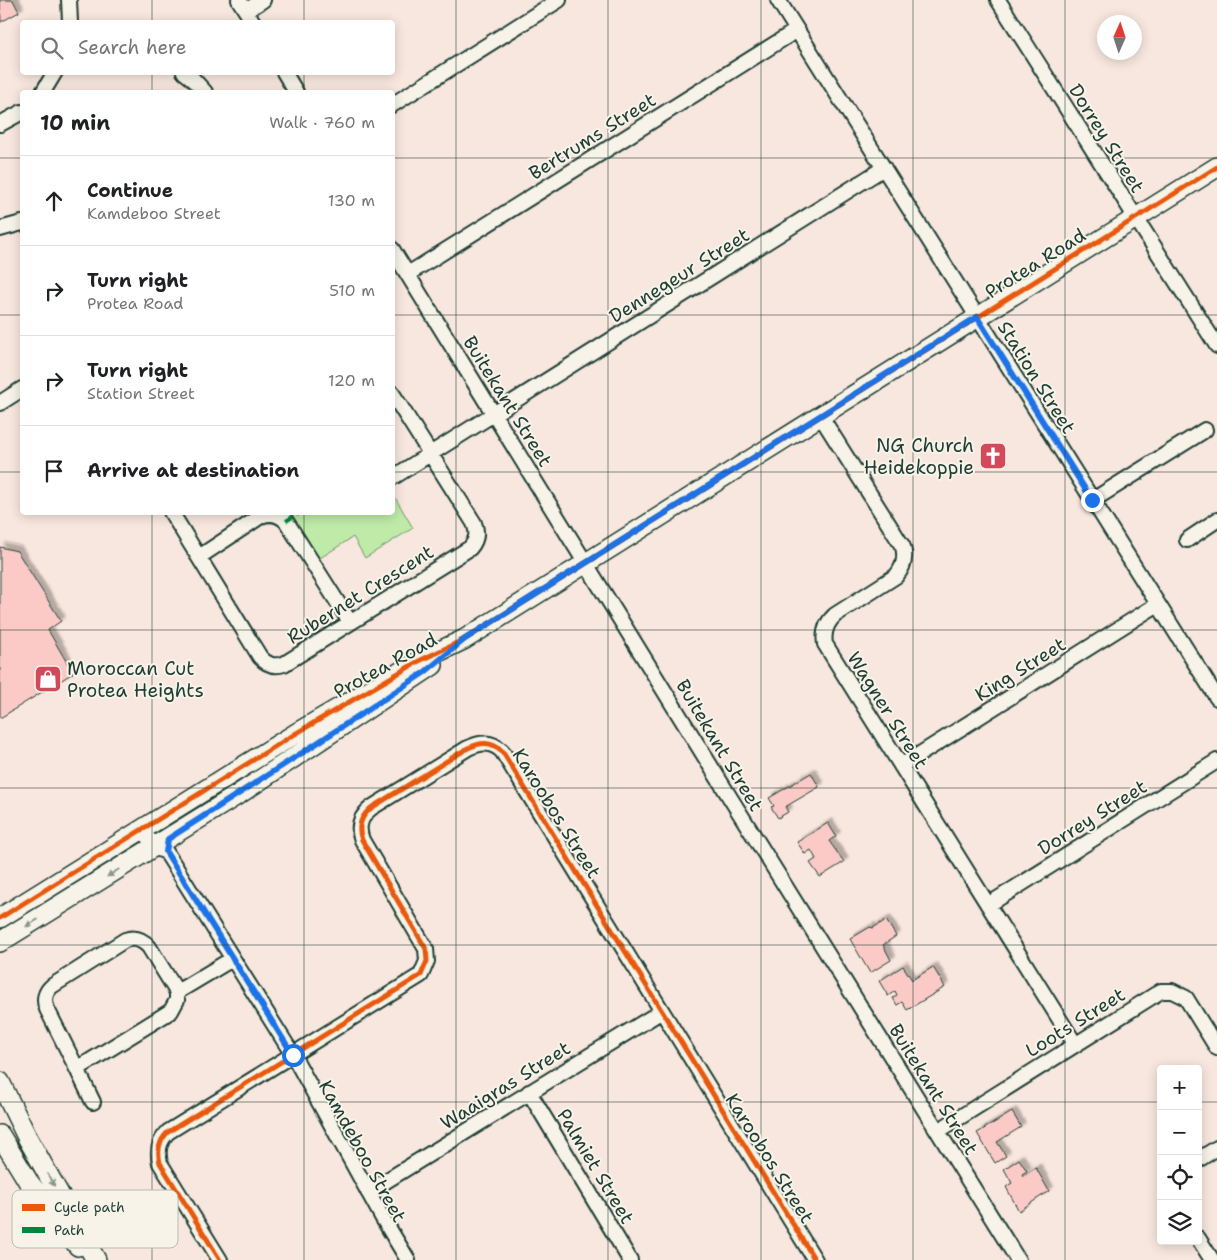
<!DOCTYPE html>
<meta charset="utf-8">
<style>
body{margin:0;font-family:"Shantell Sans",sans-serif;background:#f6f6f6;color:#202124}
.controls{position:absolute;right:15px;bottom:15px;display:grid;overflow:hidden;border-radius:5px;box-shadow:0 2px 12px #0003}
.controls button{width:45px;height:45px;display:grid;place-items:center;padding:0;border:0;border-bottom:1px solid #e0e0e0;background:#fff;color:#202124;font:25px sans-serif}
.compass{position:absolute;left:1097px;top:15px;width:45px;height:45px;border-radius:50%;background:#fff;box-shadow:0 2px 12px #0003;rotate:3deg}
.stop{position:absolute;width:15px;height:15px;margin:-11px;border:4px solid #1a73e8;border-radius:50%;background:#fff}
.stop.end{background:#1a73e8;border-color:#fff;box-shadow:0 1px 5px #0008}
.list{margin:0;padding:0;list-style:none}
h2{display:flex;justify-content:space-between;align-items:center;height:65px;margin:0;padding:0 20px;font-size:21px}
h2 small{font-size:16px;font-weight:400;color:#757577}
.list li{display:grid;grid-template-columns:32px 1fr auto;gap:15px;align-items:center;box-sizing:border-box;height:90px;padding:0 20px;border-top:1px solid #e0e0e0}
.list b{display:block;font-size:19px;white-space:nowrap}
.list p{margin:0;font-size:16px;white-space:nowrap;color:#757577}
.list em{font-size:16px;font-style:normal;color:#757577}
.icon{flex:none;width:28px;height:28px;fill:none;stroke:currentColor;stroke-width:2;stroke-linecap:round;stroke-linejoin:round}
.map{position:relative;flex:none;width:1217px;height:1260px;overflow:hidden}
.search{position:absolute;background:#fff;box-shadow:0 2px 12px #0003;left:20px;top:20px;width:375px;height:55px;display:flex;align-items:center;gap:12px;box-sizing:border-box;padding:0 18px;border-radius:5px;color:#757577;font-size:19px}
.panel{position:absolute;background:#fff;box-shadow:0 2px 12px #0003;left:20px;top:90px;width:375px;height:425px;border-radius:5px}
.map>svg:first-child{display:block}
.green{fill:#bfeaa7;stroke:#6f946e}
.building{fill:#fbcac6;stroke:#1f3d34;filter:url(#shadow)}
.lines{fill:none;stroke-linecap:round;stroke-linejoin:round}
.street-casing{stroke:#1f3d34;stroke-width:18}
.secondary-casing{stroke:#1f3d34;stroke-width:22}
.street{stroke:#f7f3e8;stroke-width:14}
.secondary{stroke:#f7f3e8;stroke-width:19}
.quiet{stroke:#00873e;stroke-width:4;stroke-dasharray:8 4;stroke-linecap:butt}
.cycleway-casing{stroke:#f7f3e8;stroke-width:8}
.cycleway{stroke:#e8590c;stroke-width:5}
.oneway{fill:#8b988e}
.route{stroke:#1a73e8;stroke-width:6}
.grid{fill:none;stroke:#1f3d34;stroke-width:1;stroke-opacity:0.55}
.labels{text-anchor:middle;stroke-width:4;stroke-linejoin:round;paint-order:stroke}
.street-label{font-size:19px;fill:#1f3d34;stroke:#f7f3e8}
.poi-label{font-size:19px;fill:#1f3d34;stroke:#f7f3e8;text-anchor:end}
.key{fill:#f7f3e8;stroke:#b6bcb2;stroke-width:1}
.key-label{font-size:14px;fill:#1f3d34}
</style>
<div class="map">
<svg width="1217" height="1260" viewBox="0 0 1217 1260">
<defs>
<filter id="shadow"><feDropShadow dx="4.5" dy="-4.5" stdDeviation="1" flood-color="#0004"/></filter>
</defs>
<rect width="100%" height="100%" fill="#f8e7de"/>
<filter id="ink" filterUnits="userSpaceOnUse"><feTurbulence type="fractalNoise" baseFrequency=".02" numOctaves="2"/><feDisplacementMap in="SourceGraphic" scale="10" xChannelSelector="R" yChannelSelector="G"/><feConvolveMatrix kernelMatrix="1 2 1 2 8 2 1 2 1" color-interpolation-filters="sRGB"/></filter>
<g filter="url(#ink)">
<path class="green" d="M393,494L413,528L365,558L353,537L317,560L285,513L392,512Z"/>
<path class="building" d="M0,0H13L19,12L1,22Z
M0,547L17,551L61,621L48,630L73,673L0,718Z
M811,773L819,787L785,807L788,812L778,818L771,807L774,806L769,798Z
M828,823L836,836L829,841L844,862L820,877L810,863L816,859L811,850L805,854L797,842Z
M886,920L896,936L883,945L891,960L870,973L850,939L870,927L873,928Z
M903,966L912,980L933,967L945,987L907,1010L902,1002L897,1005L893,998L897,995L895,991L888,996L879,981Z
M1012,1112L1021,1127L997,1142L1006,1156L995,1163L977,1133Z
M1019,1159L1027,1171L1022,1174L1023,1176L1036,1168L1049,1191L1019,1211L1006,1187L1012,1183L1004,1169Z"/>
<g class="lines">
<g class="street-casing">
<path id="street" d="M69,0L70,22
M239,0L253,22
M778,0L1217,698
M998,0L1217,346
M246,11L263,0
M184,72L193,79L205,92
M284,72L296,92
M43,92L55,72
M392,105L559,0
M0,124L22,112
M0,229L22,223
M392,249L729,796L1018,1260
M408,274L797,30
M0,403L22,389
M820,415L903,547C906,558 904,567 896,576L835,615C826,623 823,632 825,644L1075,1044
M392,478L884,168
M1093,500L1205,430
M171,512L260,657C267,665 274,667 284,664L470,548C477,540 478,533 474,523L392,393
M1187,540L1217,520
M199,557L261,516C271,512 279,514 286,521L350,622
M901,766L1158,604
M143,830L154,847L166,852L293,1055L382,1217L408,1260
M988,905L1217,761
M177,992L149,947C142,939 134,937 125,940L52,986C45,992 43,1000 47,1009L77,1069L171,1011L177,1000V992L232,959
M77,1069L93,1102
M529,1092L630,1260
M938,1131L1161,991H1172L1186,998L1217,1048
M1198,1160L1217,1148
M368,1192L662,1011
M1198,1238L1212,1260
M220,1260L160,1163C157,1150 159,1141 168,1132L421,975L427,961L426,949L362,840C357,827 360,817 371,808L468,748C481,742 491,741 502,751L815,1260"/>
</g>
<g class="secondary-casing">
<path id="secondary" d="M0,918L295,734L419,661L465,639L1217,167
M0,942L239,794L433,665
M0,1082L27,1137L96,1260
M0,1135L28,1181L78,1246"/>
</g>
<use href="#street" class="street"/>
<use href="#secondary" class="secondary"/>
<path class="quiet" d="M286,521L301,512"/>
<g class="cycleway-casing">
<path id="cycleway" d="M0,918L295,734L419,661L465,639L1217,167
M220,1260L160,1163C157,1150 159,1141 168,1132L421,975L427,961L426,949L362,840C357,827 360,817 371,808L468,748C481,742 491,741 502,751L815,1260"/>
</g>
<use href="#cycleway" class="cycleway"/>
</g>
<defs><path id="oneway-solid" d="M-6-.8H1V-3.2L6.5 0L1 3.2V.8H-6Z" transform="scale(1.25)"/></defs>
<g class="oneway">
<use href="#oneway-solid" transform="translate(113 873) rotate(148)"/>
<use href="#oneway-solid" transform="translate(32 923) rotate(149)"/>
<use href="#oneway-solid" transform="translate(51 1180) rotate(60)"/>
</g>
</g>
<g class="lines" filter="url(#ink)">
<path class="route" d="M293,1055L166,852L168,839L305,751L425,672L465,639L977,317L1092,500"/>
</g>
<path class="grid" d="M152,0V22M304,0V22M456,0V1260M608,0V1260M761,0V1260M913,0V1260M1065,0V1260M152,72V92M304,72V92M0,158H22M392,158H1217M0,315H22M392,315H1217M0,472H22M392,472H1217M152,512V1260M304,512V1260M0,630H1217M0,788H1217M0,945H1217M0,1102H1161M1198,1102H1217"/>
<defs>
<g id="church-square" transform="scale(1.4375)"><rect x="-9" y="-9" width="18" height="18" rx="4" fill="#d1495b" stroke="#f7f3e8"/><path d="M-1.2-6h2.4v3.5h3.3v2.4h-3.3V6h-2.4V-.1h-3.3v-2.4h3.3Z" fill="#fff"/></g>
<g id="shop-square" transform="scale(1.4375)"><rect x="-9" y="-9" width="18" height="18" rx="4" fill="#d1495b" stroke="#f7f3e8"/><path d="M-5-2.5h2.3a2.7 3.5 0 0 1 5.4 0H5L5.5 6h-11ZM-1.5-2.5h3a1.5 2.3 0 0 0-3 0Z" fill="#fff"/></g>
</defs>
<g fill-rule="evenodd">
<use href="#church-square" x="993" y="456"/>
<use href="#shop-square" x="48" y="679"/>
</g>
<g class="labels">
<g class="street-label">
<text transform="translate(592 136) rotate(-32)" y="7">Bertrums Street</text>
<text transform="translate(1107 138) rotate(58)" y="7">Dorrey Street</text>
<text transform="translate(1035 263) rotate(-32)" y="7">Protea Road</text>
<text transform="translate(679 275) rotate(-32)" y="7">Dennegeur Street</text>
<text transform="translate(1037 377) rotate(58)" y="7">Station Street</text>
<text transform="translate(508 401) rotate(58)" y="7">Buitekant Street</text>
<text transform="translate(360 594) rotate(-32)" y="7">Rubernet Crescent</text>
<text transform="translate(385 665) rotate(-29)" y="7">Protea Road</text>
<text transform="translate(1020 669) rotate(-32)" y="7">King Street</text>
<text transform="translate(888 710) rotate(58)" y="7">Wagner Street</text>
<text transform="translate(720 745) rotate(59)" y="7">Buitekant Street</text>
<text transform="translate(557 813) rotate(58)" y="7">Karoobos Street</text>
<text transform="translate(1092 817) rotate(-32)" y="7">Dorrey Street</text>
<text transform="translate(1075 1022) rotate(-32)" y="7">Loots Street</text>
<text transform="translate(505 1085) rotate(-32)" y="7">Waaigras Street</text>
<text transform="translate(934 1089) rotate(58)" y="7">Buitekant Street</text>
<text transform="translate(363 1151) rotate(61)" y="7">Kamdeboo Street</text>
<text transform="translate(770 1158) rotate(58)" y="7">Karoobos Street</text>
<text transform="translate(596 1166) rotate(59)" y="7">Palmiet Street</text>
</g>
<g class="poi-label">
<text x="974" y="452">NG Church<tspan x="974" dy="22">Heidekoppie</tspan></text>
<text x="67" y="675" text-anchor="start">Moroccan Cut<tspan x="67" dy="22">Protea Heights</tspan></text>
</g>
</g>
<rect x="12" y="1190" width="166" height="58" rx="8" class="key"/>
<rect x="22" y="1204" width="23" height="7" fill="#e8590c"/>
<rect x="22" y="1227" width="23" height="6" fill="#00873e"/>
<g class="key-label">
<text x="54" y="1212">Cycle path</text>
<text x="54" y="1235">Path</text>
</g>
</svg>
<div class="controls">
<button>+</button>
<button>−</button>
<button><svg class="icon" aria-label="locate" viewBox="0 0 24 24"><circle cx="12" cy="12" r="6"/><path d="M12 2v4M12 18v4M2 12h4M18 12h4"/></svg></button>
<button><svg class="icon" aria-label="layers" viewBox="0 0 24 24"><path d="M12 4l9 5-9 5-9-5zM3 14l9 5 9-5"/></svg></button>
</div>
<svg class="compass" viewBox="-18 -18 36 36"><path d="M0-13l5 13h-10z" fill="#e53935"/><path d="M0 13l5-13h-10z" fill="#757577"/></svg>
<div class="stop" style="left:293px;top:1055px"></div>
<div class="stop end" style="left:1092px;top:500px"></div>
<div class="search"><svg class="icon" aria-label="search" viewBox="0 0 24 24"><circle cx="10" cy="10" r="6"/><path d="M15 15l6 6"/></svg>Search here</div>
<section class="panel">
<h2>10 min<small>Walk · 760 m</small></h2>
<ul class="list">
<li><svg class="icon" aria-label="ahead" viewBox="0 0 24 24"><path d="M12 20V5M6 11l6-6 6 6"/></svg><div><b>Continue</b><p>Kamdeboo Street</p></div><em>130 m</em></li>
<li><svg class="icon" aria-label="right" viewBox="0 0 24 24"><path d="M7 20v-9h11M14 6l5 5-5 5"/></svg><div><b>Turn right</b><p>Protea Road</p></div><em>510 m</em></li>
<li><svg class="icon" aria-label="right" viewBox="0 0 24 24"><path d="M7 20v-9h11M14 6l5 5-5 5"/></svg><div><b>Turn right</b><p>Station Street</p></div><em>120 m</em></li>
<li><svg class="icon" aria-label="arrive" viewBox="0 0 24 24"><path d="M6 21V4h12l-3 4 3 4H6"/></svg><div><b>Arrive at destination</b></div></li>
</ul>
</section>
</div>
